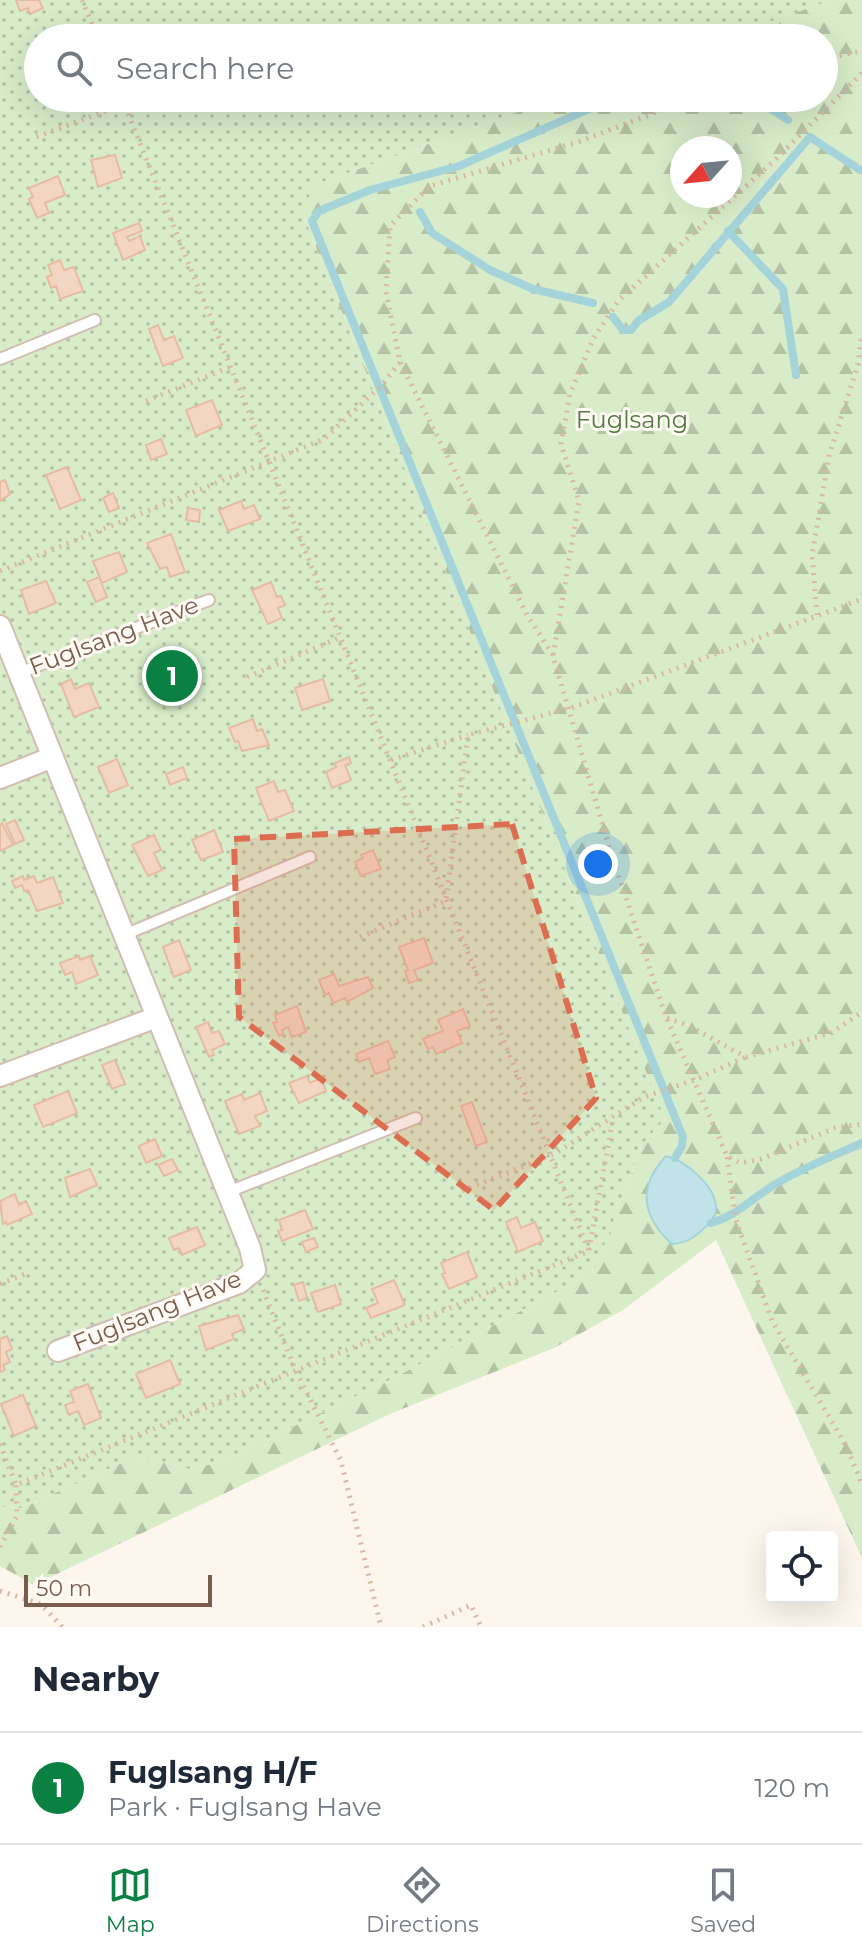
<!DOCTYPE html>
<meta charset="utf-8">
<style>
body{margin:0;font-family:Montserrat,sans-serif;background:#f2f2f3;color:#1f2937}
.controls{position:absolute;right:24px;bottom:24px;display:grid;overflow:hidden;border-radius:8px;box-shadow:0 8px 32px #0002}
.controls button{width:72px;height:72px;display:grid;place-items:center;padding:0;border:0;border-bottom:2px solid #e0e1e3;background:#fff;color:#1f2937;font:40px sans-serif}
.compass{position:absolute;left:670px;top:136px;width:72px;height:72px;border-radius:50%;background:#fff;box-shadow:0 8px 32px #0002;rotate:243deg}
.scale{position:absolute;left:24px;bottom:20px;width:188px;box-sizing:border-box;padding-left:8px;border:4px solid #7a5c4d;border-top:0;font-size:22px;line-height:28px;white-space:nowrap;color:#7a5c4d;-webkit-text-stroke:6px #fffaf3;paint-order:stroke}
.you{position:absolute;left:598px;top:864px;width:28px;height:28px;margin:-20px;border:6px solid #fff;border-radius:50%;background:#1a73e8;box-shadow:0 0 0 12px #1a73e833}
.badge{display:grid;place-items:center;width:52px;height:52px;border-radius:50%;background:#0b8043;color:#fff;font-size:26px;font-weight:700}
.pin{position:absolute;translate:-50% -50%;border:4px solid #fff;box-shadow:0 2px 8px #0006}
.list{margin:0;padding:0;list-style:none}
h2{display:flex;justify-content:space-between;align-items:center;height:104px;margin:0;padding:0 32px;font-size:34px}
h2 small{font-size:26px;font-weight:400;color:#747a83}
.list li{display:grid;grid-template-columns:52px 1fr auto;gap:24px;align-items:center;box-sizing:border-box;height:112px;padding:0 32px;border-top:2px solid #e0e1e3}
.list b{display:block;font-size:30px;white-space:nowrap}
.list p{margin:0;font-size:26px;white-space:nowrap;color:#747a83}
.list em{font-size:26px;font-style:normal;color:#747a83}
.icon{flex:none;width:44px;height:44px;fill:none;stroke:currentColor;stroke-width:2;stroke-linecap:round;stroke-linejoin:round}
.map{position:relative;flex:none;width:862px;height:1627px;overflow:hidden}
.search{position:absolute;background:#fff;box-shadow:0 8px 32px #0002;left:24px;right:24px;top:24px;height:88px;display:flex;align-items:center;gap:20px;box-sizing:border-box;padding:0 28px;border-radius:44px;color:#747a83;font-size:30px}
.sheet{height:216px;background:#fff}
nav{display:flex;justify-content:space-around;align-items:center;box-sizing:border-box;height:112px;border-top:2px solid #e0e1e3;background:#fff;font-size:22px;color:#747a83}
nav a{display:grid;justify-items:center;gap:4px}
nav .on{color:#0b8043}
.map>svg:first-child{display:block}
.grass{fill:url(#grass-dots)}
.forest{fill:url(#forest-firs);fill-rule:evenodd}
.water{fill:#bfe3e8;stroke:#a5d3da;stroke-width:2}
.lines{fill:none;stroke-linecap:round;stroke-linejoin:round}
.stream{stroke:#a5d3da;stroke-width:8}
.building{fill:#f3d5c3;stroke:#e6bba3;stroke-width:2}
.service-casing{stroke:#d1beb0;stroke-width:14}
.minor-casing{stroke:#d1beb0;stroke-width:24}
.path{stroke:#d9b8a5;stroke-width:5;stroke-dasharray:2 6;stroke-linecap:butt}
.service{stroke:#fff;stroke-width:10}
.minor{stroke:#fff;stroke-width:20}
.marked{fill:#dc6d51;fill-opacity:0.2;stroke:#dc6d51;stroke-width:6;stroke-dasharray:16 10;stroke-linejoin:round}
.labels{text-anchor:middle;stroke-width:6;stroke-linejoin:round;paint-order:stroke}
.park-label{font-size:24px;fill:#537a41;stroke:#fffaf3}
.street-label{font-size:24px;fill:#7a5c4d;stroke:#fffaf3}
</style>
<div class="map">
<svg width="862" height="1627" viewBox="0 0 862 1627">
<defs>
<pattern id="grass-dots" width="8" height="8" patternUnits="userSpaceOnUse" patternTransform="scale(2)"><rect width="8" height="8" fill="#d8ecc9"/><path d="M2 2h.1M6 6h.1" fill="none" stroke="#b4c2a5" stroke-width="1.8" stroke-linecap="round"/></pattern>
<pattern id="forest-firs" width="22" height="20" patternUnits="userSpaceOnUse" patternTransform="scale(2)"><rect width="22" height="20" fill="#d8ecc9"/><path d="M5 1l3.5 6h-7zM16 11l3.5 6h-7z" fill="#b4c2a5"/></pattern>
</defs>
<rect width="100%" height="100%" fill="#fdf6ec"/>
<path class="grass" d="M0,0H831L725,38H38V98H557L317,184L304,217L665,1119L642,1145L596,1267L583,1278L394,1378L218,1463L189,1469L137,1456L22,1508L0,1507Z"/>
<path class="forest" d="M831,0H862V1558L716,1240L623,1310L554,1348L390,1414L34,1585L0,1566V1507L22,1508L137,1456L189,1469L218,1463L394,1378L583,1278L596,1267L642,1145L665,1119L304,217L306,201L317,184L557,98H824V38H725ZM682,148H730V196H682Z"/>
<path class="water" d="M666,1156C686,1161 718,1187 716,1211C715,1219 707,1226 701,1231C692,1239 685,1243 672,1244C642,1217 637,1187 666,1156Z"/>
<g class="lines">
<path class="stream" d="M614,98L459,166L370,190L319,211L312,221L683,1137L682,1146L675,1158
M754,98L788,120
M420,212L432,233L490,270L533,289L593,303
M728,231L783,289L796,375
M613,317L623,330H631L638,321L669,302L810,137L860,170
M711,1223C739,1215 756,1194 781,1181C807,1166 835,1155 862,1143"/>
</g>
<path class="building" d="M16,0H39L43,8L30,14L28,8L20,11Z
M115,155L122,178L98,187L91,160Z
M58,176L65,195L45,203L49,213L37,218L29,199L33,197L29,188Z
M139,223L142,231L127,237L129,241L140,236L145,250L123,260L113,233Z
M60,260L64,270L74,267L83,291L60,299L56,286L51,288L47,277L52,275L48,265Z
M158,325L164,340L174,336L183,358L163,366L149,329Z
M212,400L222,425L196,436L186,410Z
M161,439L167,454L151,460L146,445Z
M67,467L81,500L60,509L46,475Z
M5,480L10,494L0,501V482Z
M113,493L119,508L109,512L103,498Z
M241,501L244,509L254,505L260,519L228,531L219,510Z
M188,508L200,510L199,522L186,520Z
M171,534L185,572L170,577L167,567L160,569L147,543Z
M119,552L127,572L102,583L93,561Z
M99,577L107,597L96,602L87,582Z
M46,581L56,603L29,614L21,590Z
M271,582L277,597L281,596L285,605L278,608L282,618L268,624L252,590Z
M71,679L75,689L89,683L99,707L74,717L61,684Z
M323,679L330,701L302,710L295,688Z
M253,719L257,731L262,729L269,745L242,751L238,741L235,742L229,728Z
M349,757L351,763L345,765L351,780L332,788L326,772L336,767L335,763Z
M117,759L128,785L109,793L98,767Z
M183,767L187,778L170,785L166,774Z
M274,781L278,792L285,790L294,811L269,821L256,788Z
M15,820L24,840L15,844L6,824Z
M2,823L13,845L0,851V824Z
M214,830L223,852L201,860L192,840Z
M154,835L161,850L154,853L162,870L148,876L132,845Z
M373,850L381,869L361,876L355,862L363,858L361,855Z
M23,876L24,880L34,876L37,883L53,877L63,903L37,911L28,890L24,891L22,885L15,888L12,881Z
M424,938L433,963L414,970L418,980L409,983L405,971L408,970L399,947Z
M179,940L191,970L174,977L163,947Z
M79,956L80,960L90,956L98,975L76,984L72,972L65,975L60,963Z
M334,974L339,986L368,977L373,988L347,1002L345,998L333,1003L329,993L325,995L319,980Z
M297,1006L306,1032L292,1037L288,1027L282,1030L283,1034L279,1036L273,1023L277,1022L275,1015Z
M463,1009L470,1026L457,1031L462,1043L436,1054L433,1047L428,1049L423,1039L443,1031L438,1020Z
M208,1022L212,1033L219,1031L225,1044L212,1050L214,1055L209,1057L196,1027Z
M388,1041L395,1057L387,1060L390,1069L375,1074L369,1058L359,1062L356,1054Z
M115,1060L125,1084L112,1089L102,1065Z
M307,1076L310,1083L321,1078L326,1091L299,1103L289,1083Z
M68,1091L77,1113L43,1127L34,1105Z
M260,1093L267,1111L255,1116L260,1126L239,1134L225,1101L242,1094L244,1100Z
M472,1102L487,1142L476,1146L461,1106Z
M155,1139L162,1156L146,1163L139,1146Z
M172,1159L178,1170L164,1176L158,1165Z
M90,1169L97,1185L70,1197L65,1178Z
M15,1194L19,1205L26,1201L32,1214L7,1225L6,1222L3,1224L0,1201Z
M305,1210L313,1229L282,1241L278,1231L282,1230L279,1220Z
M517,1217L521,1228L535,1222L543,1241L518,1252L506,1222Z
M197,1227L205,1245L182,1255L179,1248L174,1250L169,1238Z
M314,1238L318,1247L306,1252L302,1242Z
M467,1252L477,1277L449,1289L442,1274L445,1273L441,1263Z
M394,1280L405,1305L371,1318L366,1308L378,1303L372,1289Z
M303,1282L307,1298L299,1301L294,1285Z
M335,1285L341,1304L318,1312L311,1293Z
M238,1315L244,1329L232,1334L234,1339L206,1350L199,1326Z
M7,1336L12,1349L6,1352L10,1362L3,1365L5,1370L0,1372V1339Z
M170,1360L180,1384L146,1398L136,1374Z
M88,1384L101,1418L84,1425L78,1411L69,1415L65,1405L74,1402L70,1391Z
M23,1395L36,1426L14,1436L1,1404Z"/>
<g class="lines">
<g class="service-casing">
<path id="service" d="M0,359L95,320
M19,673L209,600
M124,935L310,857
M228,1192L416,1118"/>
</g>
<g class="minor-casing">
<path id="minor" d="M0,626L250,1248L255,1270L239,1283L58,1351
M0,778L53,757
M0,1076L157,1017"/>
</g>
<path class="path" d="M82,0L98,38
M824,59L862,51
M862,73L775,160L619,300L593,339L570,394L561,444L579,501L553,656L610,850L666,1017L727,1156L740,1163L761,1159L835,1128L862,1124
M146,401L230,367
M0,571L324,439L382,385L400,362
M817,615L812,555L829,456L858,365L862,335
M553,655L527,615L400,362L386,292L390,226L430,186L581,141L693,98
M247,677L339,638
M391,760L468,735
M360,937L446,901L468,735L571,708L862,599
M667,1018L687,1025L746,1057L831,1033L862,1012
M727,1157L736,1220L772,1321L844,1442L862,1483
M462,1191L554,1154L644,1097L694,1080L746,1057
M589,1250L613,1119
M0,1284L25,1274
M263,1290L295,1369L341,1461L381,1627
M0,1444L16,1485L589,1251L124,104L31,139
M0,1547L17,1516L16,1485
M0,1591L41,1604L62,1627
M423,1627L471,1605L481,1627"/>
<use href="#service" class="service"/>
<use href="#minor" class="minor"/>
</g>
<path class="marked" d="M512,824L596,1098L494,1210L239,1017L234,839Z"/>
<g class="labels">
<g class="park-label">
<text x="632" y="428">Fuglsang</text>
</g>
<g class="street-label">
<text transform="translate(114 636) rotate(-21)" y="8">Fuglsang Have</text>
<text transform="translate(157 1311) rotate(-22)" y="8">Fuglsang Have</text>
</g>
</g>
</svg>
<div class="controls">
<button><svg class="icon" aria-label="locate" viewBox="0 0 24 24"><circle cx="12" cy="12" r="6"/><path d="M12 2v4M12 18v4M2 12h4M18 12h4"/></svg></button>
</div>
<svg class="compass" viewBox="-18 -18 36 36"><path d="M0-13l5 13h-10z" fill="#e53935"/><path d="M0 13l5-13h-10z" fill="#747a83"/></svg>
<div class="scale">50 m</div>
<div class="you"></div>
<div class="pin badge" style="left:172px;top:676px">1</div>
<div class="search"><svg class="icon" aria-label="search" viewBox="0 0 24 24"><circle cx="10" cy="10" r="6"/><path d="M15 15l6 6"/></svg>Search here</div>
</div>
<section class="sheet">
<h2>Nearby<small></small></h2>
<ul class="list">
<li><span class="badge">1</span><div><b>Fuglsang H/F</b><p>Park · Fuglsang Have</p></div><em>120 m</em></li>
</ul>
</section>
<nav>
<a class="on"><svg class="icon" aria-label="map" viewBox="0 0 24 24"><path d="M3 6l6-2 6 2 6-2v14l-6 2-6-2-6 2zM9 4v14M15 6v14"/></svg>Map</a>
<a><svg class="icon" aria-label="directions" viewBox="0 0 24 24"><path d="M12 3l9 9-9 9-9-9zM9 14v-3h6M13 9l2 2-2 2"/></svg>Directions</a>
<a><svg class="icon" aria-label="saved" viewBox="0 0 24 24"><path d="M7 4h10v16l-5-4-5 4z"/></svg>Saved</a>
</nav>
